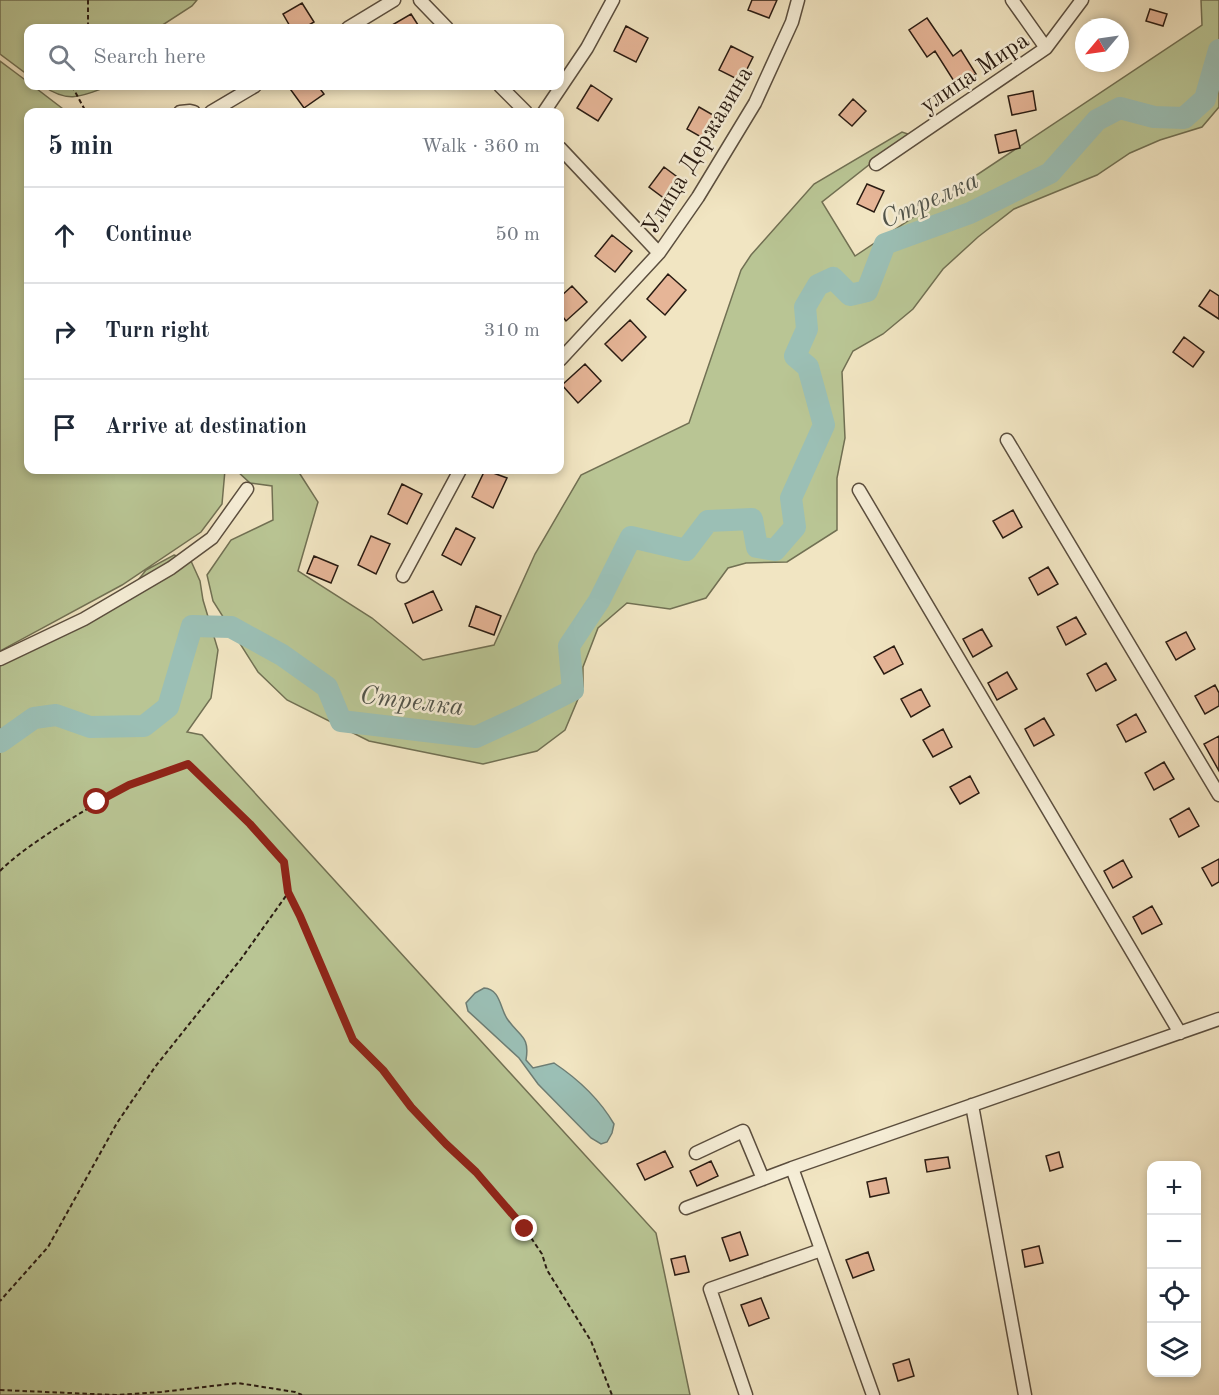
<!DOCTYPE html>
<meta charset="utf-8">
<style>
body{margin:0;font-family:"Old Standard TT",serif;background:#f6f6f7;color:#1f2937}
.controls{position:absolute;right:18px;bottom:18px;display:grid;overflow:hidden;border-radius:12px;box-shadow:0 3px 9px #0003}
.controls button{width:54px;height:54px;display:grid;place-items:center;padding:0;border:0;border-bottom:2px solid #e0e1e3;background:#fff;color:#1f2937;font:30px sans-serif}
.compass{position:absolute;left:1075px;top:18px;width:54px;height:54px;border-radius:50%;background:#fff;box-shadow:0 3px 9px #0003;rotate:241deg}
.stop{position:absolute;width:18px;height:18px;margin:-14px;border:4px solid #8f2418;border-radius:50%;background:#fff}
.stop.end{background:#8f2418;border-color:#fff;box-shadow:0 2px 6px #0008}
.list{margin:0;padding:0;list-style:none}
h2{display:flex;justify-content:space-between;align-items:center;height:78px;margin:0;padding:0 24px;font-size:26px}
h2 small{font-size:20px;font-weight:400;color:#747a83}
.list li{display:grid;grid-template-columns:39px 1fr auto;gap:18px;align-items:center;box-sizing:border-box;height:96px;padding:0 24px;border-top:2px solid #e0e1e3}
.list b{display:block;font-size:22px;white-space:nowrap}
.list em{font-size:20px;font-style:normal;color:#747a83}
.icon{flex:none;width:33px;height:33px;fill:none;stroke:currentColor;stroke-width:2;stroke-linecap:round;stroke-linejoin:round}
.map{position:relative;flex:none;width:1219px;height:1395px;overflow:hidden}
.search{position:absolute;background:#fff;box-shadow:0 3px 9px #0003;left:24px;top:24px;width:540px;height:66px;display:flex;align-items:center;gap:15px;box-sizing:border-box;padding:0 21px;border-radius:12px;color:#747a83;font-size:22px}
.panel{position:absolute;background:#fff;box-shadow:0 3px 9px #0003;left:24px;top:108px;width:540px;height:366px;border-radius:12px}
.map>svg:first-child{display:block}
.green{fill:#b9c594;stroke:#717053;stroke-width:1.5}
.water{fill:#9bbfb5;stroke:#6d7d74;stroke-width:1.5}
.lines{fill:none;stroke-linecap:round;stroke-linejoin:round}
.river{stroke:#9bbfb5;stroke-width:22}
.building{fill:#e6b597;stroke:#291b12;stroke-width:1.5}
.minor-casing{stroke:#5b4e3e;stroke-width:15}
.path{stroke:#291b12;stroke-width:2;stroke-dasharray:4.5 3;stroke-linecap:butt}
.minor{stroke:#f6eed7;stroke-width:12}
.route{stroke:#8f2418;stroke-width:8}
.labels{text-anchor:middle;stroke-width:5;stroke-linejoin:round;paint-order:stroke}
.street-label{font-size:24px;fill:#291b12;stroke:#f6eed7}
.water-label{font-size:26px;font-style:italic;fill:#51544b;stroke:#f6eed7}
</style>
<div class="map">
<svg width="1219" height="1395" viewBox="0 0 1219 1395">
<rect width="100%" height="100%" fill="#f1e5c2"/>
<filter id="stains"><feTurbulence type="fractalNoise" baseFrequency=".00333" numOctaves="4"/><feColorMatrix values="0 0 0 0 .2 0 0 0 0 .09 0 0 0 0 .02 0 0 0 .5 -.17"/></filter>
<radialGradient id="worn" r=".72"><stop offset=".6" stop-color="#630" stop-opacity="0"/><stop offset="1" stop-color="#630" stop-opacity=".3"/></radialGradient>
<path class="green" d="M0,0H197L192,6L158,28H28V75L0,54Z
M1201,0H1219V107L1202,127L1160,140L1130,153L1097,175L1014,209L978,237L943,269L913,309L883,334L853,351L842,372L845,438L837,478V530L787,562L746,563L728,568L706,598L670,609L627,603L598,628L583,667V687L565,730L537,751L483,764L369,741L287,700L258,672L213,601L207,575L231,540L273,520L272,486L250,483L236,470H304L300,474L318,502L298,571L372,618L423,660L494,645L535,554L581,475L689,423L741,270L751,255L814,184L902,132L908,134L822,202L855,256L1202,25Z
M0,61L28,82V86H33L67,112H28V470H225L222,504L201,532L122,585L0,651Z
M43,86H109C82,96 69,104 43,86Z
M174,555L191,561L200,581L203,600L218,650L211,698L187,732L202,735L656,1233L690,1395H0V660L135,584L146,570Z"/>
<path class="water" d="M484,988C501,989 500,1010 508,1020C520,1037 530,1036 526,1060L533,1068L554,1063C578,1079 600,1100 614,1124L612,1133L607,1142L601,1144L591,1138L538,1084L519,1058L468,1011L466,1003L475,993Z"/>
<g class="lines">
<path class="river" d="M0,742L34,718L56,715L90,727L144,726L168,707L192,626L231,627L282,655L327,687L341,721L476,737L524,715L573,690L569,646L599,601L631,537L686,550L708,521L752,519L757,547L775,550L795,527L791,498L824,425L808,367L795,356L807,329L805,307L818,285L833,278L850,295L867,291L885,244L970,213L1050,173L1097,120L1120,108L1154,117L1184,118L1205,99L1219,50"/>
</g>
<path class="building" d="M752,0H777L769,18L748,10Z
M302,3L314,22L304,28H291L283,14Z
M1150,9L1167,14L1163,26L1146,21Z
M411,14L420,28H387Z
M927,18L953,56L961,50L976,74L957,86L935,51L927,57L909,30Z
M626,26L648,38L636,62L614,51Z
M731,46L753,57L741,81L719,70Z
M591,85L612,99L598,121L577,108Z
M288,86H318L324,94L304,108Z
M1033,91L1036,110L1012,115L1008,96Z
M853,99L866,111L852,126L839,115Z
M699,107L720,119L708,141L687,129Z
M1016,130L1020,148L999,153L995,135Z
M664,167L684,182L669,202L649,187Z
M867,184L884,191L874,212L857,204Z
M612,235L632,251L615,272L595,256Z
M668,274L686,290L665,315L647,299Z
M572,286L587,302L566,321L560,313V297Z
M1210,290L1219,296V319L1199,306Z
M630,320L646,337L622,361L605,344Z
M1184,337L1204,352L1193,367L1173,352Z
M585,364L601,381L578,403L562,385Z
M485,470L507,478L493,508L472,497Z
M402,484L422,494L407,524L388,514Z
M1013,510L1022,527L1003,538L993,521Z
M456,528L475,538L461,565L442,555Z
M371,536L390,544L376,574L358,565Z
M314,556L338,566L331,583L307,573Z
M1048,567L1058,584L1038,595L1029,578Z
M433,591L442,610L413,623L405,604Z
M476,606L501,616L494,635L469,626Z
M1076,617L1086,634L1066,645L1057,627Z
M982,629L992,646L973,657L963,639Z
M1186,632L1195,649L1176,660L1166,642Z
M894,646L903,664L884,674L874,657Z
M1106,663L1116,680L1096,691L1087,674Z
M1007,672L1017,689L997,700L988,683Z
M1215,685L1219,693V706L1205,714L1195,696Z
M921,689L930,706L911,717L901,699Z
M1136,714L1146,732L1126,742L1117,725Z
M1044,718L1054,735L1034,746L1025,729Z
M943,729L952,747L933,757L923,740Z
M1219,736V771L1204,744Z
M1164,762L1174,779L1154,790L1145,773Z
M970,776L979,793L960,804L950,787Z
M1189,808L1199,826L1179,837L1170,819Z
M1219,859V882L1212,886L1202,868Z
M1123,860L1132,877L1113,888L1104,871Z
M1152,906L1162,924L1142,934L1133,917Z
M665,1151L673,1167L645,1180L637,1164Z
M1059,1152L1063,1167L1050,1171L1046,1156Z
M948,1157L950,1168L927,1172L925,1160Z
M711,1161L718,1176L697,1186L690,1171Z
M886,1178L889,1193L870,1197L867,1182Z
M740,1232L748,1255L730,1261L722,1238Z
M1039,1246L1043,1263L1025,1267L1022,1250Z
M868,1252L874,1270L853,1278L846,1260Z
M685,1256L689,1272L675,1275L671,1259Z
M761,1298L769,1318L749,1326L741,1305Z
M909,1359L914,1376L898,1381L893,1364Z"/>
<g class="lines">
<g class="minor-casing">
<path id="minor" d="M420,0L447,28
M1012,0L1046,48
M348,28L394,0
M500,86L526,112
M180,112L190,111L194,112
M211,112L255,86
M544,112L587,48L613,0
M560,148L659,253
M876,164L1046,48L1082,0
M560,360L659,253L698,197L755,103L792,22L798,0
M1007,440L1219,795
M859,490L1180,1033
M403,576L460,470
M0,659L84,619L171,568L212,538L247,489
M972,1105L1025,1395
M696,1153L743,1131L763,1179
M792,1168L873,1395
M686,1208L792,1168L1219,1019
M746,1395L710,1289L821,1250"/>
</g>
<path class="path" d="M88,0V28
M72,86L86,112
M0,871C17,854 36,842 55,829C99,801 138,778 188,764L250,824L284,862L288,893L241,959L155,1067L117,1123L48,1247L0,1301
M288,893L300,916L353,1039L383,1070L411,1107L446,1144L476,1172L525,1229L542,1254L547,1270L591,1341L612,1395
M0,1390L116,1395L161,1392L238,1383L295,1392L302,1395"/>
<use href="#minor" class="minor"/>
</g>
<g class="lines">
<path class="route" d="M97,802L129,785L188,764L250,824L284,862L288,892L300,916L353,1040L383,1070L411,1107L446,1144L476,1172L525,1229"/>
</g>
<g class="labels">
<g class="street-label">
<text transform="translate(974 72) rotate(-34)" y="8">улица Мира</text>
<text transform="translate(697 150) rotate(-59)" y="8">Улица Державина</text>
</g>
<g class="water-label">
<text transform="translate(929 199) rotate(-24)" y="9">Стрелка</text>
<text transform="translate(412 700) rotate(7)" y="9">Стрелка</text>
</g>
</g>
<rect width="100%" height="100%" filter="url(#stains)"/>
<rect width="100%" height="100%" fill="url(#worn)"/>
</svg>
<div class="controls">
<button>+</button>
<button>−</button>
<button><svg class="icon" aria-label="locate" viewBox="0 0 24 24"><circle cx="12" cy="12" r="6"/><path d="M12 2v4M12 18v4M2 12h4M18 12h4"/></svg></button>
<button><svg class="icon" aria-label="layers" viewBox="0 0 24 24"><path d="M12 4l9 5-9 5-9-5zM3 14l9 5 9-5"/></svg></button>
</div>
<svg class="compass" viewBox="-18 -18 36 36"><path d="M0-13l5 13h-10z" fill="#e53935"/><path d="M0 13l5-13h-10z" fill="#747a83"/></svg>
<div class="stop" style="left:97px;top:802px"></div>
<div class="stop end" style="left:525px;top:1229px"></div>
<div class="search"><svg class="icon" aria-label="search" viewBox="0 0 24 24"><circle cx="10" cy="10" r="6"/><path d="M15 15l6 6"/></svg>Search here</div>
<section class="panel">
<h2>5 min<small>Walk · 360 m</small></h2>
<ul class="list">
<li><svg class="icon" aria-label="ahead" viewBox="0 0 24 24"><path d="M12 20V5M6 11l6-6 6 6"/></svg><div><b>Continue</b></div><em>50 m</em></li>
<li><svg class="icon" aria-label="right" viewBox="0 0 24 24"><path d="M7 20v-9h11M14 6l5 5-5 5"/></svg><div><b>Turn right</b></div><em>310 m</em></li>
<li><svg class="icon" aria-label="arrive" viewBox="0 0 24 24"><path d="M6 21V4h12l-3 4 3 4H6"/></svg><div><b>Arrive at destination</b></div></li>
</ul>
</section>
</div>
